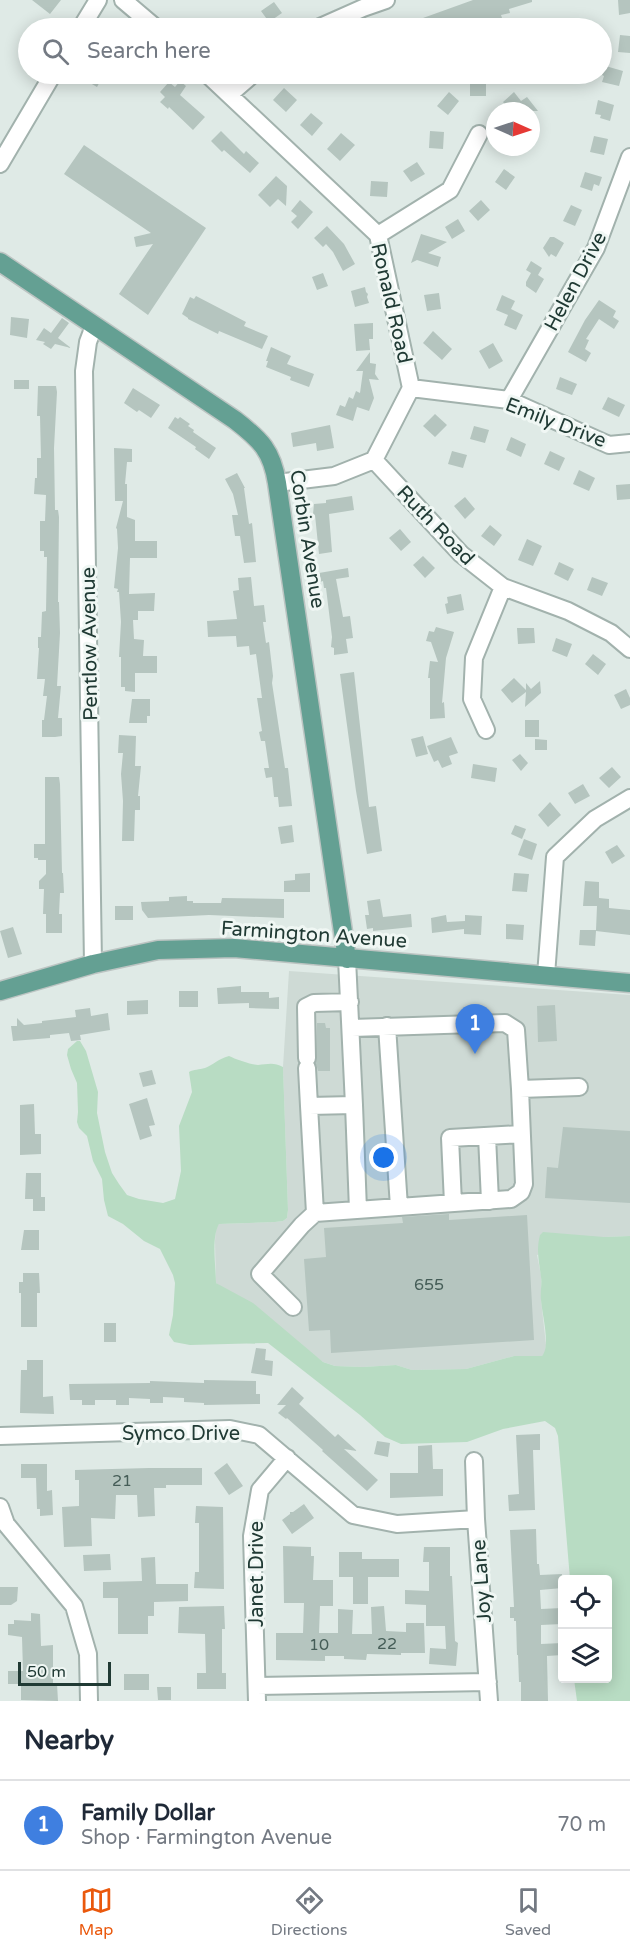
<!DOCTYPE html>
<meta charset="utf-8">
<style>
body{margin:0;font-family:"Varela Round",sans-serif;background:#f2f2f3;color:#1f2937}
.controls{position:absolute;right:18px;bottom:18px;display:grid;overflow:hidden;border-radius:6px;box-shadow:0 3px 15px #0003}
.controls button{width:54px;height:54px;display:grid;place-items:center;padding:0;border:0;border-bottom:2px solid #e0e1e3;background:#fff;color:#1f2937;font:30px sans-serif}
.compass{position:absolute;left:486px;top:102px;width:54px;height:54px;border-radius:50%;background:#fff;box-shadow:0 3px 15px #0003;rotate:93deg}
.scale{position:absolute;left:18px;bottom:15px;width:93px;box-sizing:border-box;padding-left:6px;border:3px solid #203a34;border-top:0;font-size:16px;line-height:21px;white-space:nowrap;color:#203a34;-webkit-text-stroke:4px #f0f7f4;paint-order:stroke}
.you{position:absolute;left:384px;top:1158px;width:21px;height:21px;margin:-15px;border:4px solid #fff;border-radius:50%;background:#1a73e8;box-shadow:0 0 0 9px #1a73e833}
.badge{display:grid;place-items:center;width:39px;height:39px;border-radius:50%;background:#ea580c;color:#fff;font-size:20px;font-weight:700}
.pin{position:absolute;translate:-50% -50px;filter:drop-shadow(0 2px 3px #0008)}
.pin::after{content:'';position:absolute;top:32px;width:21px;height:18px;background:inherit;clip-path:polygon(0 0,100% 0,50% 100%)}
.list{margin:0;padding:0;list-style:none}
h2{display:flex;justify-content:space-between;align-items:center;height:78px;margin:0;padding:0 24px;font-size:26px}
h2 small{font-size:20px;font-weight:400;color:#747a83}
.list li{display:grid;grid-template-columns:39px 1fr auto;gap:18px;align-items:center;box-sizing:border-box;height:90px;padding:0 24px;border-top:2px solid #e0e1e3}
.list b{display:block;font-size:22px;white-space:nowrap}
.list p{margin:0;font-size:20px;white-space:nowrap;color:#747a83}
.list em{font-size:20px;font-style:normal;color:#747a83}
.icon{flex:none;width:33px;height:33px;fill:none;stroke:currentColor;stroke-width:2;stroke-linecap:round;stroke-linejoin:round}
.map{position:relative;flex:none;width:630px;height:1701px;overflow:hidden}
.search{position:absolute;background:#fff;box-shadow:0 3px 15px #0003;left:18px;right:18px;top:18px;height:66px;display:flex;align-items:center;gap:15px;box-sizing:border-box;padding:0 21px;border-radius:33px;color:#747a83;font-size:22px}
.sheet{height:168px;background:#fff}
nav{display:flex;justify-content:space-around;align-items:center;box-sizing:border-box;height:84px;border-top:2px solid #e0e1e3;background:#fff;font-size:16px;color:#747a83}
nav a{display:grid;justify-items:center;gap:3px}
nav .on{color:#ea580c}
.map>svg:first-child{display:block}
.built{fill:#cedad5}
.green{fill:#b8dcc3}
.building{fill:#b5c5bf}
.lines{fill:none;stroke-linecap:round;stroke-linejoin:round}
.minor-casing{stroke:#a2b2ad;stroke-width:20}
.major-casing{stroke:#bcc4c2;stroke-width:21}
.minor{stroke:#fff;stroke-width:16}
.major{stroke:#64a093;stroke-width:18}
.labels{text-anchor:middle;stroke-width:6;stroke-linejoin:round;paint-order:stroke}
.number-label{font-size:16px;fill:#455d57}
.street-label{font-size:20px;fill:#203a34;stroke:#f0f7f4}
</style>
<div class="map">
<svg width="630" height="1701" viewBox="0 0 630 1701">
<rect width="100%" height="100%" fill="#dfeae6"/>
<path class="built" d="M289,971L630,995V1236L604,1237L537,1255L541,1275V1300L546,1345L545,1353L542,1356H514L466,1369L412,1370L396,1365L363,1367L335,1366L323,1362L216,1283L215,1241L216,1227L219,1224L275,1222L283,1221L287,1218L288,1210L283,1067Z"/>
<path class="green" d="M77,1041H80L86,1051L98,1092L97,1113L105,1152L112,1173L119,1184L127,1195L139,1199L163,1203L175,1199L181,1171L179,1126L192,1092L189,1072C194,1069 199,1070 205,1068C213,1065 218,1059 229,1056C235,1059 252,1065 258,1065C268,1064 274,1062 283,1067L288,1210L287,1218L283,1221L275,1222L219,1224C211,1237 216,1268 216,1283L253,1303L323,1362L335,1366L363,1367L396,1365L412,1370L466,1369L514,1356H542C551,1346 542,1314 541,1300C540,1293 542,1285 541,1277C539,1261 536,1250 540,1235L543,1232L604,1237L630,1236V1701H577L574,1679L608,1678V1580L570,1579L558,1436L555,1428L545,1421L503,1429L467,1442L401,1444L385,1437L360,1415L268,1343L190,1345L174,1342L169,1335L173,1315L175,1283L173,1275L160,1249L144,1241L123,1224L108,1216L104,1200L102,1179L93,1161L87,1136L79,1128L77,1122L78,1112L77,1083L71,1069L67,1055L68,1049Z"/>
<path class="building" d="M32,0H61L50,14Z
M473,0H532V2L509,9L510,13L501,15L502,18L473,27L471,21L467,22L466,19L437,28H398V27Z
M618,0H630V13L619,15Z
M274,2L282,13L269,22L261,11Z
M620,35L630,36V53L618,52Z
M602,65L623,71L619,86L602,82L604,76L602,75Z
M89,74H104L97,87L85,80Z
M180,81L186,86L180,95L205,117L193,130L169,107L168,109L160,102L165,97L160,92L169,82L175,87Z
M470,81H486V96H470Z
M284,88L297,100L286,112L273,100Z
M449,92L459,101L448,115L437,106Z
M514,92L521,101L527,97L538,111H510L503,102Z
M598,100L614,105L610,121L600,118L601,115L595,114Z
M311,113L323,123L312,136L300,125Z
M221,131L244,154L246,151L259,163L250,173L224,150L222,152L211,141Z
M430,131L444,132L443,149L429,148Z
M341,133L355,145L340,161L327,149Z
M594,136L608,139L604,155L590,152Z
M84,145L206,228L148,315L119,294L153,244L136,247L134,237L151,233L64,174Z
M417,162L425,174L411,182L403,171Z
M504,169L515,177L506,190L495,182Z
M585,172L602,177L599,186L594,184L592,191L580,187Z
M276,176L287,186L286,206L278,199L270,207L258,195Z
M371,181L388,182L387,197L370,196Z
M300,200L313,212L298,229L291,222L297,216L291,211Z
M481,200L490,210L478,221L469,211Z
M571,205L582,210L575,226L563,221Z
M458,219L465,231L452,239L445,227Z
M327,226L344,244L355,264L343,271L333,252L326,244L323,247L314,238Z
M421,234L447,242L428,253L441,257L438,267L417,260L411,263Z
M550,237H554L564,243L556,257L551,254L549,257L543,248Z
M531,261L542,268L538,275L544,279L536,293L526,286V282L531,273L526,270Z
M323,273L328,286L317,290L312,277Z
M365,287L366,292L368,294L367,297L369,303L355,307L351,291Z
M439,293L441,309L427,311L424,295Z
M502,295L515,301L511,309L523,315L516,330L504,325L508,315L496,310Z
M196,296L246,322L244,326L268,336L262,349L219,331L218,334L188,319V318L182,314L190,297L194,299Z
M599,300L616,311L613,317L619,321L614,329L599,319L586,339L589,340L585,349L591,353L586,362L568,352L585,320Z
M11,317L29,319L27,338L10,335Z
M62,318L69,323L58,338L71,348L55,344L51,349L43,344L45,342L36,340L44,328L51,333Z
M373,323V339H369L370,350L356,351L354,324Z
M433,331L452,349L442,360L423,343Z
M493,343L503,361L489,369L479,351Z
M271,347L291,356L287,364L314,374L309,387L290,380L291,377L266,367L268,361H266Z
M370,352V363L376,364L375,374L379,380L369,379L374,398L369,411L357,407L353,421L336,415L340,405L345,407L349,397L353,399L356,391L360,393L363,371H356Z
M560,377L577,384L572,395L556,389Z
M14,380H29V389H14Z
M38,386H56L57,392L54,448L55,510H58L59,517L58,602H59L60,633L57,686H61L58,718H62V736L55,737H42V720H44L47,696H43L45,679H37L39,648H38V637H41L42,612L46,611L47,557H44V551H40V521H45L46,495L34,494L35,478H37V458H41L40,416H37Z
M133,388L160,405L151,418L139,410L137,412L124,403Z
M608,397L625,405L619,417L602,409Z
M435,414L447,425L435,437L423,426Z
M175,417L178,419L180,417L190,424L188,426L194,430L193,432L216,448L209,459L195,449L196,447L168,428Z
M330,425L334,448L317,451L316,443L293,447L291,433Z
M474,426L489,430L485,443L470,439Z
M511,437L526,444L521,457L506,450Z
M114,448L132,449V462H127L125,484H127V517L135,520V541H157V558H130L129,594L155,593L154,611H138V620H133L134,639L144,640L143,656H157V673H135V692L125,691V687H121V657H119L121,622L119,592H117L118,589L114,588L118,548L117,529L116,528L123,501H115Z
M452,451L467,455L463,468L448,464Z
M550,451L565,458L559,471L544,464Z
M579,470L595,478L589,491L573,484Z
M237,473L245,488H244L249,524L252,523L256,562L244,563L240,536H235L232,515H238L233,494L225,479Z
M630,484V499L617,500L616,485Z
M352,496L354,510L329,514L332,552L319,554L315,515L313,514L314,504L326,503V500Z
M465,497L475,509L465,519L454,506Z
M490,525L502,535L494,546L481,536Z
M400,529L411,542L401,551L389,538Z
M527,539L542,546L533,566L518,560Z
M423,556L435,568L425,578L413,565Z
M559,562L574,569L568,581L554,574Z
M348,568L349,577L336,579L343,617L350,616L353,638L346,639L348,653L334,655V648L331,647L332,637L326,588H324L323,581L320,582L319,573Z
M251,577L254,606L264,605L266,622H263L266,643L269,642L273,676L272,683L285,768H288L292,806L279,807L278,797H274L272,777L266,778L264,768H269L265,741H261L259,732L262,731L257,698H262L256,654L250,655L249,646L237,647L236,636L208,637L207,621L237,619L233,591L239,590L238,578Z
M592,577L608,583L602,596L587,590Z
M461,594L464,610L447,614L445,604L448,603L447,597Z
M436,627L454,632L446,658L442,703L444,702L445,718L430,719V678H428L430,661L438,662L431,642L426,641L429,631L434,632Z
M517,628H534L535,643L518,644Z
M556,638L572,644L567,657L552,651Z
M593,654L606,664L598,675L585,664Z
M354,672L369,807L376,806L382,851L367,854L356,791L340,674Z
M514,678L526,690V683L531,689L540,681L541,693L525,707L526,692L512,703L501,690Z
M626,689L630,698V705L621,709L614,695Z
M132,699H150V716H147V723H129Z
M525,720H539V737H525Z
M119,735L136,736L135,766H141L138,796H140V810H135L134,841H122L123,801L121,774L123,753H118Z
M423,736L428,754L416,757L411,739Z
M451,737L458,753L449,756L452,764L442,768L438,760L434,762L427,746Z
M535,739L547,740V750H535Z
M520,754L528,763L521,771L512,760Z
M473,764L497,768L495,782L471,778Z
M612,767L621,777L609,788L599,778Z
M45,777H59L60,784L62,873H63L64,893H60L59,914H62V933H46V914H43L44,889H39V881L46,874V860H38V858H34V844H45Z
M583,784L590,796L575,804L568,793Z
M550,802L561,815L548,827L538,815Z
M292,825L294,842L281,844L278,827Z
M515,825L526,829L522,839L511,834Z
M524,839L537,844L532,860L518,855Z
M617,845L625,856L612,864L605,852Z
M310,873V892H284V881L295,880V874Z
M514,873L529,874L527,892L512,891Z
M585,881L599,882V898L609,899V908L630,910V935L596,931L595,946L579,945L580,930H596L597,906H583Z
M187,896V901H193V903H221L222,898L284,899V918L209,915L148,918L142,910L141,902L169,901V897Z
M380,899L383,917L411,914L412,927L373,931V928L367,929L365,915H369L367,901Z
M115,906H133V920H115Z
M446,915L447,922L465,921V915L482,916L481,935L464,934V929L432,933L431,918Z
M506,924L524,925L523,940L506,939Z
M13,927L22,954L8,958L0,931Z
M241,986V992H269V998L279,997V1009L249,1008V1003L218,1004L217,988Z
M179,991H198V1007H179Z
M148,1000V1014L127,1015V1001Z
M555,1005L557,1041L538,1042L537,1006Z
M90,1008L91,1016L108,1013L110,1030L80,1035L81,1040L71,1041L69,1033L50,1035V1038L13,1041L11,1026H17V1018L24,1025L42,1023V1021L76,1017L75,1010Z
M317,1023H325L326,1028H330V1071H318L316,1063Z
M152,1070L156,1084L143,1087L139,1073Z
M147,1098L155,1125L149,1126L152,1136L140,1140L129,1104Z
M34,1104L35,1134H41V1154L20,1155V1105Z
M563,1127L630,1131V1203L545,1198L547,1167L558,1168Z
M26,1173H41V1197H45V1211H33V1199H25Z
M449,1214V1220L527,1215L534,1340L331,1353L330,1330L309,1331L304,1259L326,1257L324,1228L403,1223L402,1217Z
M24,1230H39V1250H21Z
M23,1273H39L40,1293H37V1327H21V1293H19V1282H23Z
M104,1323H116V1342H104Z
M256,1348L266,1349L265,1360L273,1361L272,1376L251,1373Z
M27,1360H43V1397L53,1396L54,1414L20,1413L21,1370H27Z
M204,1380L256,1381V1394H260V1404L204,1405V1403L184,1402V1398L163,1397V1403H150V1399L129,1398V1405H116V1400H95V1405H82V1400H70L69,1384L150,1383V1381L204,1383Z
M292,1387L304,1398L299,1404L335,1437L338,1434L357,1451L344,1449L378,1480L367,1491L322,1451L323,1450L287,1418L286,1419L278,1413L286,1405H277Z
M540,1434V1450H533L535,1510L509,1511L508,1495L519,1494L516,1435Z
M377,1441L390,1443L388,1457L374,1454Z
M432,1445L433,1469H443V1496L390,1498V1473H418V1446Z
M227,1463L243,1486L229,1495L214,1473Z
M21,1464H47V1491L52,1490L53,1515L40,1516V1509H37L36,1478H21Z
M149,1468H202V1485H166V1488H154L155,1516L138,1517L137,1495H116L115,1519L91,1518L92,1546L64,1547L62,1507L79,1506V1480H75V1470Z
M304,1504L314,1518L292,1534L282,1520L290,1514V1512H293Z
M196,1506L223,1507L224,1589L194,1588L195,1572H199V1523H195Z
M536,1529L537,1564H539L540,1575L562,1574V1588L540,1590L541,1609L562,1608V1624L541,1625V1644L562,1643V1655L547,1656L548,1701H521V1682H519L518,1655H517L516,1621H514V1618H510V1607H514L510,1530Z
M283,1546L311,1547V1556H314L313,1580H333V1606H320L319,1633H338V1609L353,1610L352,1634H372L371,1607L384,1606L386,1631L406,1632V1623H424L425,1653H401V1655L367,1654L366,1660L344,1659V1656H325V1661L276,1660V1633H303L304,1603H284Z
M424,1547H450V1576H452L455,1641L458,1643L456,1666L429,1664L430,1648L446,1649L445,1626H426V1605L405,1604V1590L429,1591V1562H423Z
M339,1552H362V1559H399V1577H368V1604H353V1577H339Z
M110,1554L111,1570L84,1571L83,1555Z
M155,1557L156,1584H188V1601L154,1602V1616H148V1634H118V1598H103V1582L142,1581L141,1558Z
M0,1587H18L17,1601L11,1605H0Z
M224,1606L225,1629H222V1673H226V1689H197V1673H206L205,1634L178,1633L179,1607Z
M31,1613L40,1614L41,1646L53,1645V1684H57L58,1701L21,1700V1684H8V1671H23L22,1637L8,1635V1624H14V1620L31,1621Z
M124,1674H149V1690H124Z
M157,1687H171V1700H158Z"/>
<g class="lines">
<g class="minor-casing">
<path id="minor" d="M123,0L156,28
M81,28L98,0
M318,28L363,8L386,0
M207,74L378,235L411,388L374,460L334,476L277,483
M230,94L253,74
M0,164L53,74
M378,235L450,190L479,134
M411,388L509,400L609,445L630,443
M509,400L596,248L630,157
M374,460L461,554L503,587L568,611L611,633L630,649
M486,730L472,699L474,658L503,587
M347,959L354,1105L309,1106L315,1213L511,1199L521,1192L524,1184L520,1089L579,1087
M93,964L84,371L88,342L94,326
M546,975L555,857L595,819L630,798
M387,1026L399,1207
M352,1028L505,1023L516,1030L520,1089
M307,1058L306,1007L314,1003L350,1002
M307,1068L309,1106
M354,1105L358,1210
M487,1136L490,1201
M453,1203L450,1138L521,1134
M293,1307L260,1274L302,1225L315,1213
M0,1436L230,1429L259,1435L353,1515L397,1524L476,1519
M474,1461L476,1519L489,1701
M0,1507L6,1524L74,1606L88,1654L89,1701
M257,1686L488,1682
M257,1701L252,1536L260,1490L287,1458"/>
</g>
<g class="major-casing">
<path id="major" d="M0,262L235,420C261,440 272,451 277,483L347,959
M0,991L93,964L158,950L234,948L630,983"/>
</g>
<use href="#minor" class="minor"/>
<use href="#major" class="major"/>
</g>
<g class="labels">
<g class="number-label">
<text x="429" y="1290">655</text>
<text x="122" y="1486">21</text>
<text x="387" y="1649">22</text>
<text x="319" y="1650">10</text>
</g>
<g class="street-label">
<text transform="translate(575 281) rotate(-62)" y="7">Helen Drive</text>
<text transform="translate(392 303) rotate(77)" y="7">Ronald Road</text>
<text transform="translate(556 422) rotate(21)" y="7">Emily Drive</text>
<text transform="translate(436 525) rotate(46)" y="7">Ruth Road</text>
<text transform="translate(308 539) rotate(81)" y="7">Corbin Avenue</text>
<text transform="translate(89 644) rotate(-91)" y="7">Pentlow Avenue</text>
<text transform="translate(314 934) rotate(4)" y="7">Farmington Avenue</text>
<text x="181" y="1440">Symco Drive</text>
<text transform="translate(256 1574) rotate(-90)" y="7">Janet Drive</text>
<text transform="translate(481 1581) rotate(-94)" y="7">Joy Lane</text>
</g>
</g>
</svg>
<div class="controls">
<button><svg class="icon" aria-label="locate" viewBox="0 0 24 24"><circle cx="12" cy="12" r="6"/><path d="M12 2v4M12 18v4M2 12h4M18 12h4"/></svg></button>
<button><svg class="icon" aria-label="layers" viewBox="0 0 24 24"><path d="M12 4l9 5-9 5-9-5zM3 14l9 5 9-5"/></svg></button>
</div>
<svg class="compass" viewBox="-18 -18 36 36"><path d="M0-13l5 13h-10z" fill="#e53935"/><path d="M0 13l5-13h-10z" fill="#747a83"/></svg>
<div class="scale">50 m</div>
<div class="you"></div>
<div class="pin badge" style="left:475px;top:1054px;background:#3f7fe0">1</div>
<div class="search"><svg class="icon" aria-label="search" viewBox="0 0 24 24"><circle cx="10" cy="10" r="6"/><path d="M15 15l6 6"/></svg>Search here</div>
</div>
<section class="sheet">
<h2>Nearby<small></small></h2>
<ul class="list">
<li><span class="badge" style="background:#3f7fe0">1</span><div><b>Family Dollar</b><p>Shop · Farmington Avenue</p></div><em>70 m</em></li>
</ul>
</section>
<nav>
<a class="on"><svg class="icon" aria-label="map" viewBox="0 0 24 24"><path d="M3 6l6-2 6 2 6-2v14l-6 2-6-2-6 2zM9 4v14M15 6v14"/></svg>Map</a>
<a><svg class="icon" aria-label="directions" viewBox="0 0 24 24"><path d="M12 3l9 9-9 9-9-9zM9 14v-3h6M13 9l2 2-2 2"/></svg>Directions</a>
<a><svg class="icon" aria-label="saved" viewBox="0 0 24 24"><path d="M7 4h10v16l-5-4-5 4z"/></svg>Saved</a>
</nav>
